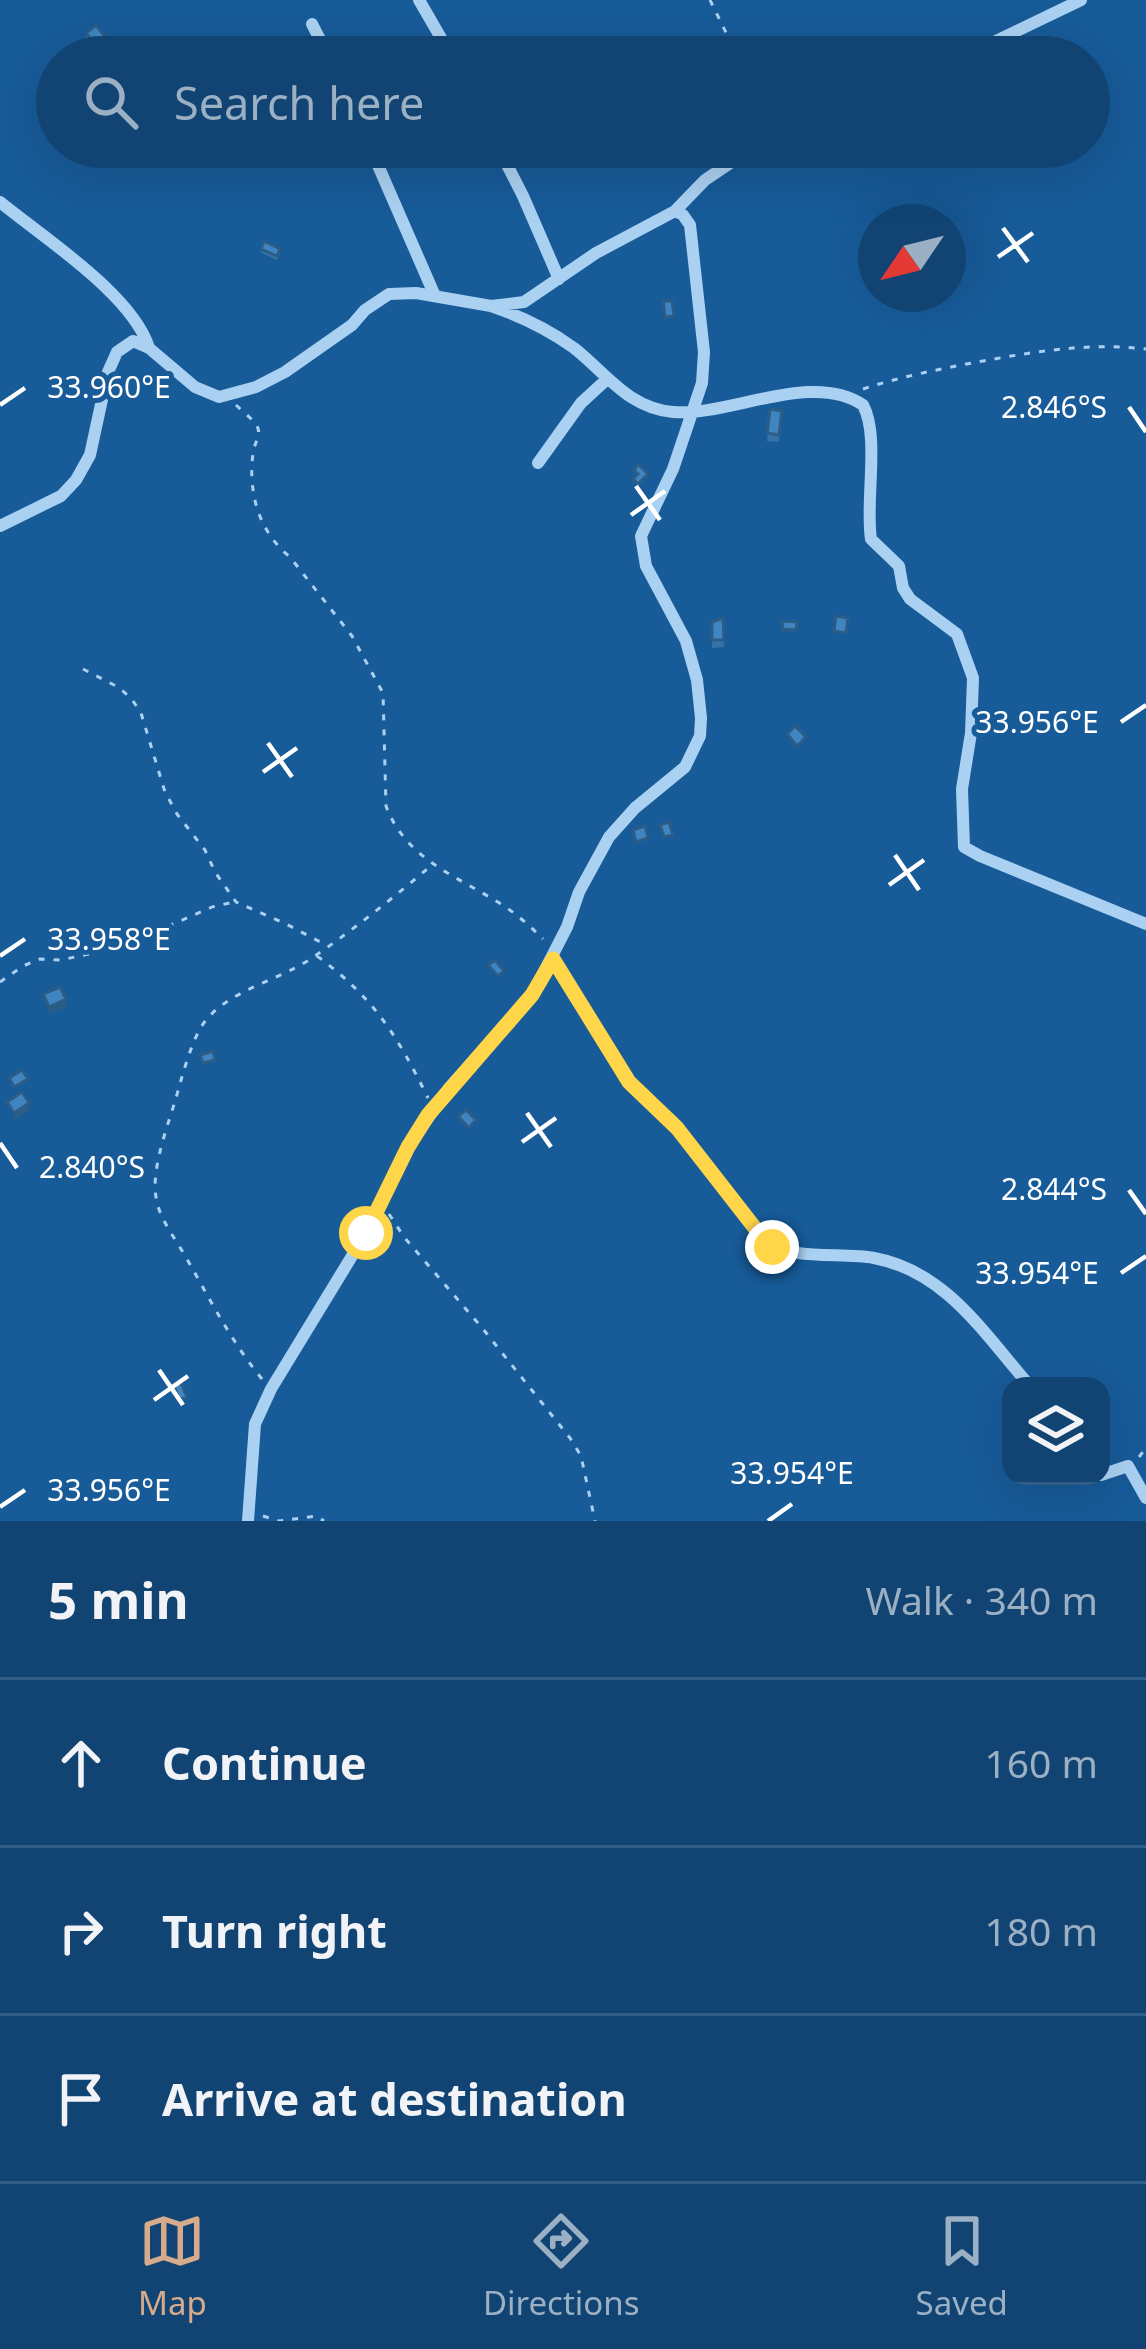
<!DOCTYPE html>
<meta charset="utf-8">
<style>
body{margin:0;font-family:"Noto Sans",sans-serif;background:#1e4e7b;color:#f1f3f6}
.controls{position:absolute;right:36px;bottom:36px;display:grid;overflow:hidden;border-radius:24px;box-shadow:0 12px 48px #0002}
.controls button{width:108px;height:108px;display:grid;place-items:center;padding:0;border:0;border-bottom:3px solid #305c85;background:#114473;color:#f1f3f6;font:60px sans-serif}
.compass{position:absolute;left:858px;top:204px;width:108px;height:108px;border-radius:50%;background:#114473;box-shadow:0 12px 48px #0002;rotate:235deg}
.stop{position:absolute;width:36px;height:36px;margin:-27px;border:9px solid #ffd54a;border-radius:50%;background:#fff}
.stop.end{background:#ffd54a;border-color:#fff;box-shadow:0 3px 12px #0008}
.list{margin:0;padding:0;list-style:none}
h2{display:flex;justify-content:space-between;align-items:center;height:156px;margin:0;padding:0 48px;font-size:51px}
h2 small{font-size:39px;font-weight:400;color:#9cb0c4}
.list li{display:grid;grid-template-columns:78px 1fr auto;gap:36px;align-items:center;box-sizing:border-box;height:168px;padding:0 48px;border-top:3px solid #305c85}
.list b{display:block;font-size:45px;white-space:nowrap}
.list em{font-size:39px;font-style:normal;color:#9cb0c4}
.icon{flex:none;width:66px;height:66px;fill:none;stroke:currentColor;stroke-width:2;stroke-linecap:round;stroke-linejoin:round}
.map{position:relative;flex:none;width:1146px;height:1521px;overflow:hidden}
.search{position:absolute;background:#114473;box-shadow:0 12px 48px #0002;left:36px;right:36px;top:36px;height:132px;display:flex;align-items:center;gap:30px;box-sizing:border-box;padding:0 42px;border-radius:66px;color:#9cb0c4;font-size:45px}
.sheet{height:660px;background:#114473}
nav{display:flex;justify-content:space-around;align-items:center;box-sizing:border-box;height:168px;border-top:3px solid #305c85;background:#114473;font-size:33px;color:#9cb0c4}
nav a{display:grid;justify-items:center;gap:6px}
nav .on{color:#d6ab8b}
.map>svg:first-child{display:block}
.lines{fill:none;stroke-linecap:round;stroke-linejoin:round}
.path{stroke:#abd1f2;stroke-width:3;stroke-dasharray:6 9;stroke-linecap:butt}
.minor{stroke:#abd1f2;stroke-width:12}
.wall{fill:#3672a6}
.shaded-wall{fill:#2c5d87}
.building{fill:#3f85c1;stroke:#2c5d87;stroke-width:3}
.route{stroke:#ffd54a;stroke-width:15}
.ticks{fill:none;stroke:#fff;stroke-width:4.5}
.ticks-label{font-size:30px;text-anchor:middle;fill:#fff;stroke:#175b99;stroke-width:10;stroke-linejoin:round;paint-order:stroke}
</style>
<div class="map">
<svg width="1146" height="1521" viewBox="0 0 1146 1521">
<rect width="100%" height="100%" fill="#175b99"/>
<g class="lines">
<path class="path" d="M710,0L738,57
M863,389C906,375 950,367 994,359C1045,350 1094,343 1146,349
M236,405C242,411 253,419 257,426C262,435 254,443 253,453C248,492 258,531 290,557L352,636L383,693L386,806C407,862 461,877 507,908C520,917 532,928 543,939
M83,669L118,687L131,698L141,713L165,792L177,814L205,850L215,872L236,902L286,924L326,945
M317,956C374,998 397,1035 428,1098
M0,982L23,966L40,959L61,960L121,947L212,907L234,902
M389,1214L404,1237L483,1329L570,1438L581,1456L595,1521
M262,1379C230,1340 209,1297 184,1254C173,1235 159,1218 156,1197C151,1169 168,1125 176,1098C182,1077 192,1037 206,1020C231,990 276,981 309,960C352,931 393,898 433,864
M1139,1457L1146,1448
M263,1516L279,1521L316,1516L324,1521"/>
<path class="minor" d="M419,0L452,57
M312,24L329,57
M963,57L1081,0
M370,147L435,296
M498,147L523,196L559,279
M0,202C44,238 133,295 149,348
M491,306C520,316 549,330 574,348C606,373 628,408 673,412C728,417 812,370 863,405C880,436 865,501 871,539L899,566L903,588L910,599L957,634L973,678L971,733L962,789L964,847L980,856L1146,924
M538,463L581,403L606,380
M0,526L61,496L76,480L90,455L108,372L117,352L133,341L149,348L195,387L219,397L256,387L285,372L352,325L365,310L389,294L416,293L491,306L524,302L596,253L675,211L705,180L754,147
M553,959L629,1082L677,1128L765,1241C791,1261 841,1252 874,1258C946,1271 985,1335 1030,1386
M1101,1475L1128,1466L1146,1498
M248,1521L255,1424L271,1389L366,1233L408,1147L449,1088L532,995L567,927L579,892L609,837L635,808L685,767L700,736L701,718L697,680L686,641L646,566L641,536L673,469L702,383L704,352L690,225L683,215L675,211"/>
</g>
<path class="wall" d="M86,33L113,54L109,57H99L86,40Z
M261,249L280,253L277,260L261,253Z
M770,409L782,411L779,442L767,441Z
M723,618L724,647L712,648V622Z"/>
<path class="shaded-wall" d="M113,47V54L109,57H103V54Z
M66,999V1007L49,1014V1007Z
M29,1103V1111L14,1120V1113Z"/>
<path class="building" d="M96,25L113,47L103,54L86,33Z
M54,71L57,74V88L48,75Z
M264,241L280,249L277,256L261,249Z
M663,301H672L674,316L665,317Z
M770,409L782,411L779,435L767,433Z
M638,464L648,474L638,484L633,479L638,474L634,471Z
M836,616L848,618L846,633L834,631Z
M723,618L724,640H712V622Z
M783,621L797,622L796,630L782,629Z
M795,726L806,737L797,746L787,734Z
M669,822L673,835L664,837L660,825Z
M645,826L648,838L636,842L633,830Z
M495,960L504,971L498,976L488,965Z
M60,987L66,999L49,1007L43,994Z
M213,1051L215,1060L203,1063L200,1055Z
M22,1070L28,1079L14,1087L9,1078Z
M22,1092L29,1103L14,1113L7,1102Z
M466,1110L476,1120L469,1128L458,1116Z
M180,1381L187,1397L180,1400L173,1384Z"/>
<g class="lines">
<path class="route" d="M366,1233L408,1147L428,1115L532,995L553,959L629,1082L677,1128L765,1241L772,1247"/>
</g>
<path class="ticks" d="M1003,228L1028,262M998,257L1033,233M0,405L25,388M1129,407L1146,432M636,486L660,520M631,515L665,491M1121,722L1146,705M268,743L292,777M263,772L297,748M895,855L919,890M889,885L924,860M0,956L25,939M527,1113L551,1147M522,1142L556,1118M0,1143L17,1168M1129,1190L1146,1214M1121,1273L1146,1256M159,1370L183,1405M154,1400L188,1376M0,1507L25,1490M768,1521L792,1504"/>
<g class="ticks-label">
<text x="109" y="398">33.960°E</text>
<text x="1054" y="418">2.846°S</text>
<text x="1037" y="733">33.956°E</text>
<text x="109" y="950">33.958°E</text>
<text x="92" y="1178">2.840°S</text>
<text x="1054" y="1200">2.844°S</text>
<text x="1037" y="1284">33.954°E</text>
<text x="792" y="1484">33.954°E</text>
<text x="109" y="1501">33.956°E</text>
</g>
</svg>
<div class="controls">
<button><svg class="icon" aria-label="layers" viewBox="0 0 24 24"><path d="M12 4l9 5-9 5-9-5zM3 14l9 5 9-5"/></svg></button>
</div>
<svg class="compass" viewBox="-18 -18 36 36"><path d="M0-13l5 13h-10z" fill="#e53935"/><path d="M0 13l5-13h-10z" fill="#9cb0c4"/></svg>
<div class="stop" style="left:366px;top:1233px"></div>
<div class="stop end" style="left:772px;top:1247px"></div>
<div class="search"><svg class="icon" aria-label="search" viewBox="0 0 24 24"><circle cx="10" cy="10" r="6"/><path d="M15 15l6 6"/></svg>Search here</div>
</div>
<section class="sheet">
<h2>5 min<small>Walk · 340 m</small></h2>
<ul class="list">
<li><svg class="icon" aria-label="ahead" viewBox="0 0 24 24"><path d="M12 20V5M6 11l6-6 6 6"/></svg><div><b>Continue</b></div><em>160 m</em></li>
<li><svg class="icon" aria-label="right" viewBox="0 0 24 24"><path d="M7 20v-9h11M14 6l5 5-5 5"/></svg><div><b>Turn right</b></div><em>180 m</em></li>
<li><svg class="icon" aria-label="arrive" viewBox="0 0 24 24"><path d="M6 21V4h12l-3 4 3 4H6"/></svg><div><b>Arrive at destination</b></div></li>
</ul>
</section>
<nav>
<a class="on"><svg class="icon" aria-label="map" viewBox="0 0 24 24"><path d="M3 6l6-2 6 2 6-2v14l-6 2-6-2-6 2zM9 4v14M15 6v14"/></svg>Map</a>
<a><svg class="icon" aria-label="directions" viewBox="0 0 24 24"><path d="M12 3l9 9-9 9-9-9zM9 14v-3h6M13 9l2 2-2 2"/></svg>Directions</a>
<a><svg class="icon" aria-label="saved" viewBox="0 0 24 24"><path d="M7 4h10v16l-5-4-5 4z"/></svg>Saved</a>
</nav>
